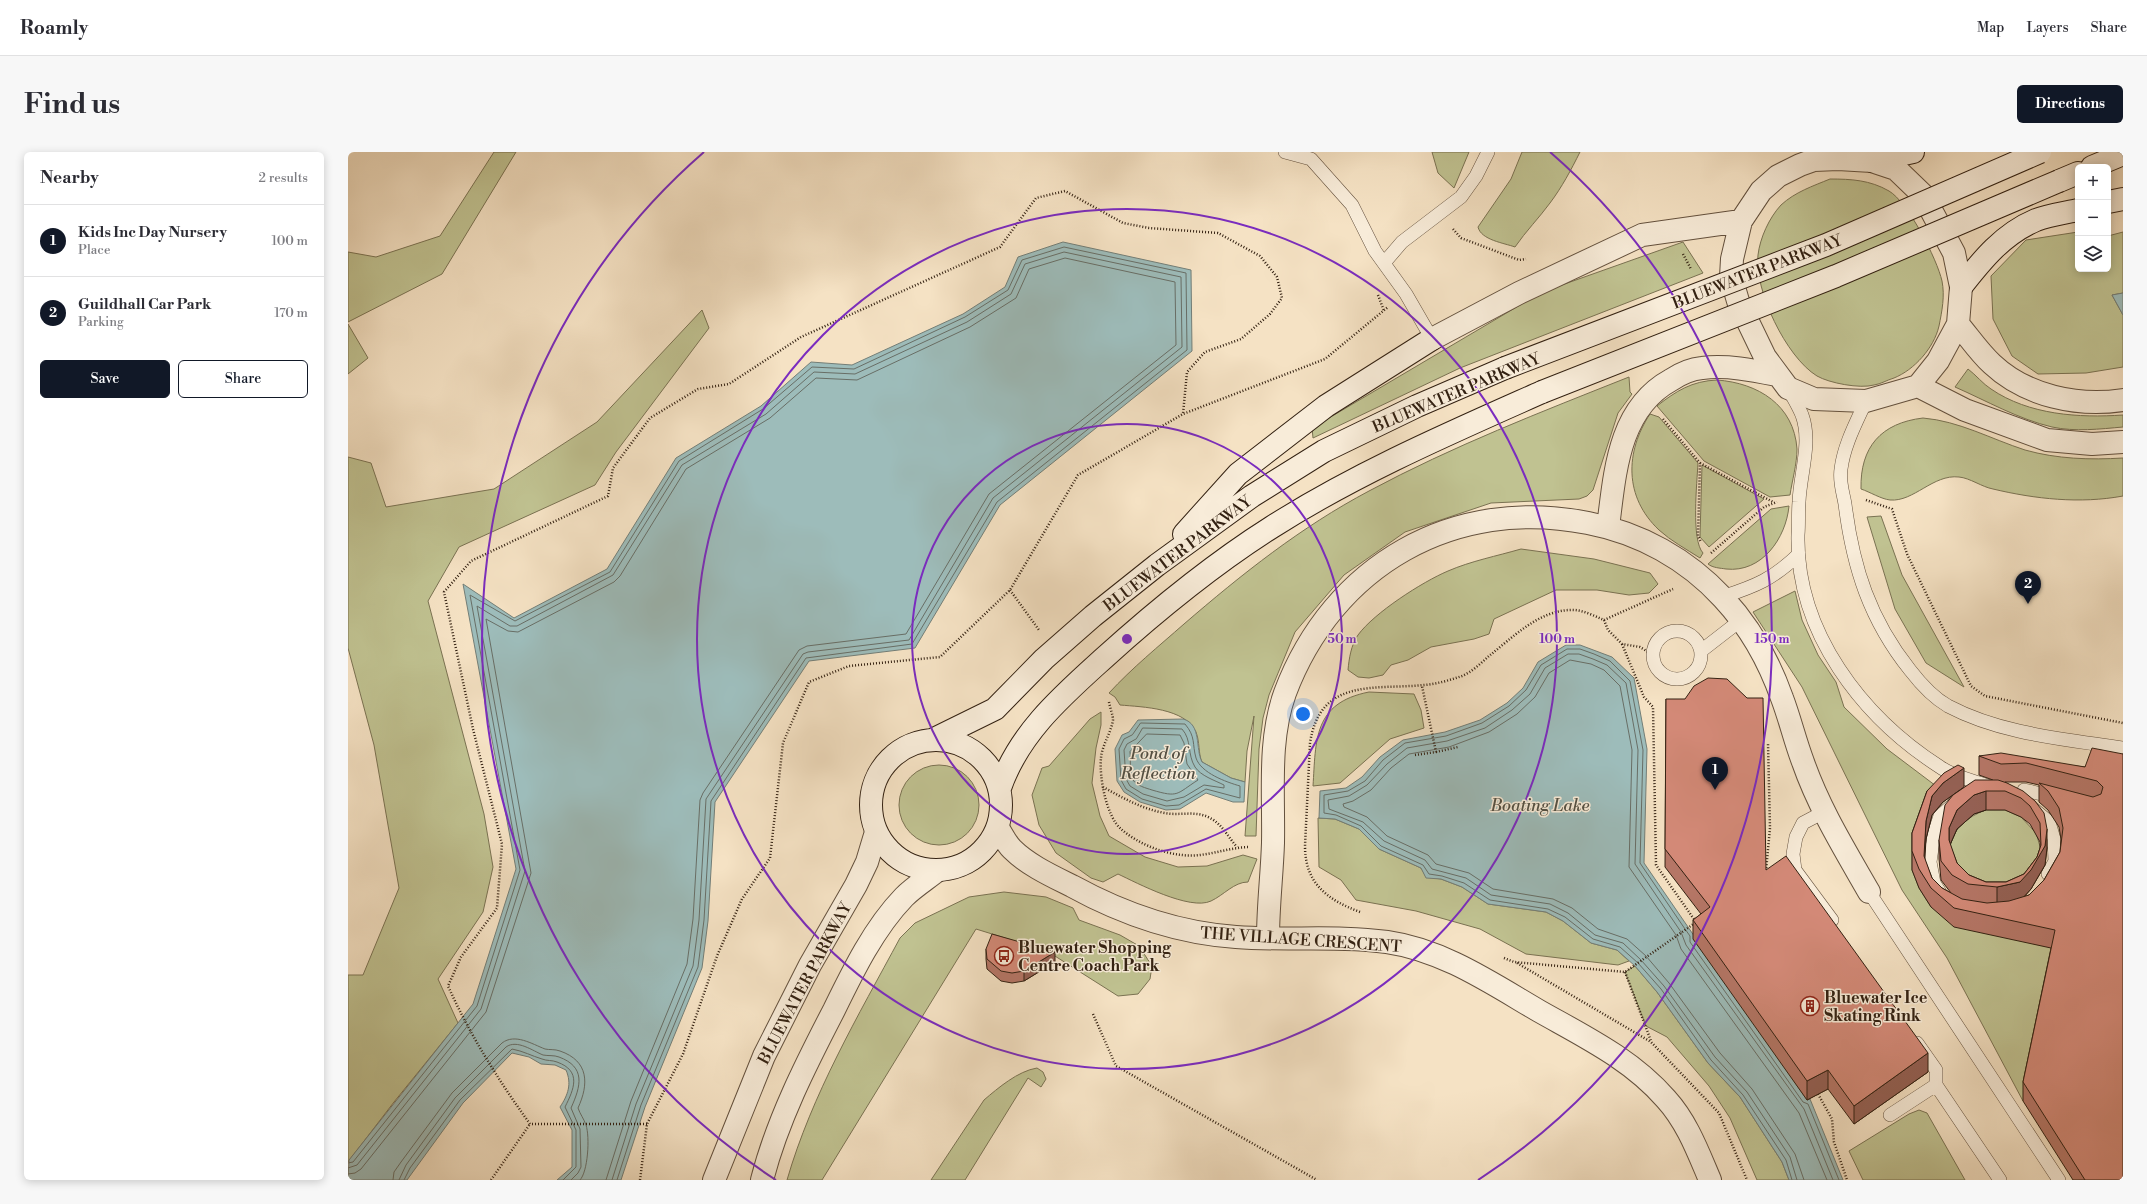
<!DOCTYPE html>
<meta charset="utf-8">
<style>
body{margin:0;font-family:"Libre Bodoni",serif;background:#f7f7f7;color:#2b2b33}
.controls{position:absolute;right:12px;top:12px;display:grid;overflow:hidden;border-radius:6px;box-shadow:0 2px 10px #0003}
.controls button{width:36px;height:36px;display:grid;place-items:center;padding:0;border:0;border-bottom:1px solid #e1e1e2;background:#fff;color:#2b2b33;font:20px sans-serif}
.you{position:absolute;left:955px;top:562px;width:14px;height:14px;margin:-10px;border:3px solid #fff;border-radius:50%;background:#1a73e8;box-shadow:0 0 0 6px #1a73e833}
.badge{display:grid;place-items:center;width:26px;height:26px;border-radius:50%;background:#111827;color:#fff;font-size:13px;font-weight:700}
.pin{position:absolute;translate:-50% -33px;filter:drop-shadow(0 1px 2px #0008)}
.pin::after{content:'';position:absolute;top:21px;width:14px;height:12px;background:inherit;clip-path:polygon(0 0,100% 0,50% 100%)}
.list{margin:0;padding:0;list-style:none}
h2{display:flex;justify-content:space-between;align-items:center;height:52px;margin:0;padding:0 16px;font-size:17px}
h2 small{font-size:13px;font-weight:400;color:#7c7c81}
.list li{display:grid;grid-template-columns:26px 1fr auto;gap:12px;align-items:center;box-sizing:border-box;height:72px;padding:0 16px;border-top:1px solid #e1e1e2}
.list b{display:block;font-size:15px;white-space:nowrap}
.list p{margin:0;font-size:13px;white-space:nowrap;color:#7c7c81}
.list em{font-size:13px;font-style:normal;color:#7c7c81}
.actions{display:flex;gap:8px;padding:12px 16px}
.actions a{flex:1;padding:9px 0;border:1px solid #111827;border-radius:6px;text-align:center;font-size:14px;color:#111827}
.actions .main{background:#111827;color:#fff}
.icon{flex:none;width:22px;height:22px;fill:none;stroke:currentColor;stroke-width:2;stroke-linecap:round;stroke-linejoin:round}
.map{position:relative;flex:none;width:1775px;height:1028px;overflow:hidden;border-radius:6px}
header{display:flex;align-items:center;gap:24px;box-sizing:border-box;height:56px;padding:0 20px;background:#fff;border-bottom:1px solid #e1e1e2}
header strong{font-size:19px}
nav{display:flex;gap:22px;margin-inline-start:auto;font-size:14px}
.intro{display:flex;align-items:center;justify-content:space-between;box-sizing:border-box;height:96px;padding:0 24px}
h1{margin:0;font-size:28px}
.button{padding:10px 18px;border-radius:6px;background:#111827;color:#fff;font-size:14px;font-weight:700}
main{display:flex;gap:24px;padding:0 24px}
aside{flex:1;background:#fff;border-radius:6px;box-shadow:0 2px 10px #0003}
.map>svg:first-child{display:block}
.green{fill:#c0c291;stroke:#7a7252}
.water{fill:#9dbcba;stroke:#737e77}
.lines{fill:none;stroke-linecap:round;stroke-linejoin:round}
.shore{stroke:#686e66;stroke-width:1}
.lane-casing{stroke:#64513e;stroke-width:14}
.street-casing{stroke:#64513e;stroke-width:24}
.secondary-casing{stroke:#332112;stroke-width:24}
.path{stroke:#332112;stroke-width:2.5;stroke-dasharray:1 2;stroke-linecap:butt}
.lane{stroke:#f8ecd9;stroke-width:13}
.street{stroke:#f8ecd9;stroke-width:22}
.secondary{stroke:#f8ecd9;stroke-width:22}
.secondary-bridge-casing{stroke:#332112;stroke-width:24;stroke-linecap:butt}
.secondary-bridge{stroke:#f8ecd9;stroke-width:22}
.wall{fill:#b57666;stroke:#332112;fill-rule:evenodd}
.shaded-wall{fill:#946053;stroke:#332112}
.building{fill:#d38977;stroke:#332112;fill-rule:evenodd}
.ring{fill:none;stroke:#7b2cbf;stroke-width:2}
.labels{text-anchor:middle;stroke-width:3;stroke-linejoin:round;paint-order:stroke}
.street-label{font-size:16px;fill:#332112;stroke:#f8ecd9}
.poi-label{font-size:16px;font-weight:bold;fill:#332112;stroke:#f8ecd9;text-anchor:start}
.water-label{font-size:17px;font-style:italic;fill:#535044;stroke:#f8ecd9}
.centre{fill:#7b2cbf;stroke:#f8ecd9;stroke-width:2}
.ring-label{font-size:12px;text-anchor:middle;font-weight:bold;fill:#7b2cbf;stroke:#f8ecd9;stroke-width:3;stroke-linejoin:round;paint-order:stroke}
</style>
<header>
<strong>Roamly</strong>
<nav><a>Map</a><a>Layers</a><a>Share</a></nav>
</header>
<div class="intro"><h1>Find us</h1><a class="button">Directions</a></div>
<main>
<aside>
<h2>Nearby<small>2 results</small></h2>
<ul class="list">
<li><span class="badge">1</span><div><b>Kids Inc Day Nursery</b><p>Place</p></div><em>100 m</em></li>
<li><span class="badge">2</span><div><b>Guildhall Car Park</b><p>Parking</p></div><em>170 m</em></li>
</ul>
<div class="actions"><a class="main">Save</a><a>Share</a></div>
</aside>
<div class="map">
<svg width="1775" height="1028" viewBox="0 0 1775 1028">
<rect width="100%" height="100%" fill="#f5e2c4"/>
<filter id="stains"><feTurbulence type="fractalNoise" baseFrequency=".005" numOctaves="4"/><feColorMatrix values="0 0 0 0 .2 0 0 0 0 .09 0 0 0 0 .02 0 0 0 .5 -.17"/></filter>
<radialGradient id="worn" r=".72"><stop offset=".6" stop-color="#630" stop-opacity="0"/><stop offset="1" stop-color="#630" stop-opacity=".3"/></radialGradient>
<path class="green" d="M146,0H168L94,122L0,170V100L28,105L92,84Z
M1084,0H1121L1106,36L1090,21Z
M1174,0H1232C1223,18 1214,35 1202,51C1191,66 1178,79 1167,95C1156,91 1133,88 1130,75L1163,27Z
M1482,27C1503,27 1522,28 1541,39C1560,50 1589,107 1594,129C1597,144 1594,159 1591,174C1586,196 1566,218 1546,226C1539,228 1533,232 1526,233C1512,237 1481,231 1469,224C1438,205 1406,138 1410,103C1412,86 1421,66 1433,53C1447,40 1465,34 1482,27Z
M1730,80V117H1760V84L1775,80V141L1764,143L1775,163V215L1738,221L1690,222L1664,204L1645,167L1643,124L1678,88Z
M1335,90L1355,121L1112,216L965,286L964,276L1194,140Z
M354,158L361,176L268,300L247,333L111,395L80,449L136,662L145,715L135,760L90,827L110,871L46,950L0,1010V823H15L51,736L26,593L0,496V305L23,311L38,355L146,337L249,270Z
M0,172L20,206L0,222Z
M1620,217C1628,223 1635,232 1643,237C1681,263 1731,266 1775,263V275C1752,277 1727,280 1704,275C1670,267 1639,249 1607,235Z
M1281,225L1282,240L1284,242L1270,261L1245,338L1239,344L1231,347L1143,351L1057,380L996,423L947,480L921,543L915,566L911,597L908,684H897L906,564L899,599L897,630L883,626L854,610C850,601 852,590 848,580C837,556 795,555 772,553L767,545L761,541C784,516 811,494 836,472C894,422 953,375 1021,339C1105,294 1193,260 1281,225Z
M1369,228C1410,231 1446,253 1449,297C1449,312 1444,329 1442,343L1422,345L1356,309L1309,254C1328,239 1344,229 1369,228Z
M1302,262L1311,265L1350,311C1349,331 1343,388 1355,401L1352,406C1338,397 1323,389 1311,378C1276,345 1277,300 1302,262Z
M1575,266C1611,269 1643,287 1677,298C1709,307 1742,308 1775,306V344C1732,352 1687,347 1645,337C1634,335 1622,326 1611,325C1585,322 1566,350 1542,348C1533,347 1522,340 1513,337C1512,295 1533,271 1575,266Z
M1354,313L1416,347L1361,395L1352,385Z
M1441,354C1438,386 1414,421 1378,417C1372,416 1365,416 1360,412L1423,357Z
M1533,364L1554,423L1616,535L1578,511L1547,457L1519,365Z
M1173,397L1246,407L1302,421L1310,432L1301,441L1281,443L1249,438H1208L1146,467L1141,482L1126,487L1083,495L1060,508L1043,513L1035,523L1021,526L1010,525L1000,518C1001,507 1003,493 1010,483C1026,461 1074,430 1100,419C1123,409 1149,404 1173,397Z
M1447,439L1454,468L1470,503L1488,530L1496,555L1539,597L1596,640L1570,681L1564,700V718L1571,736L1583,755L1707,797L1675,949L1599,806L1554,738L1454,535L1405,460Z
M1021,540L1066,542L1073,558L1076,576L1042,587L992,631L965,634C968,588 965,551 1021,540Z
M753,560V573L748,596L744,631L752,664L761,684L797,705L830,715L859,714L895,703L909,707L900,730C886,730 876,743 863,749C842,759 789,731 770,722L755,730L743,726L708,701L691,673L684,643L694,616L701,614L742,567Z
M551 653a40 40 0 1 1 80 0a40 40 0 1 1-80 0Z
M1638,658H1657L1673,665L1688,681L1694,701L1682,734L1614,736C1592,703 1599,672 1638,658Z
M970,666L987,667L1011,677L1031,697L1073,716L1078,725L1093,727L1114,735L1140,752L1198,760L1215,769L1243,791L1269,798L1281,809L1270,813L1178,802L1132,777L1068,759L1008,748L993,728L971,715Z
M656,740L698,745L725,756L731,768L772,783L791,794L804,814L802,827L790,842L770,844L699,799L628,777L474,1028H439C464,942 510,864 552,786L567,771L621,745Z
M1287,814L1309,840L1360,911L1392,945L1434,1010L1441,1028H1409L1382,966L1361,934L1319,885L1298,874L1277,820Z
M689,916L695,920L698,927L693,935L680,926L617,1028H583L636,948C650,936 670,919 689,916Z
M1571,958L1579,961L1617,1028H1515L1501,999L1561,962Z"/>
<path class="water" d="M715,90L843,118L844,199L652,353L567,496L461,509L367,650L360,769L354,816L297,955L273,1028H209L224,1015V978L212,955C220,943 224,932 218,918L207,913L193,912L181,905L164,901L115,951L59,1028H0L1,1008L125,852L168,717L115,432L166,466L259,417L328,306L413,254L463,210L504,213L615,162L657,135L670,105Z
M1775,141V163L1764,143Z
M1218,493H1232L1264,505L1286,526L1299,597L1296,711L1459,948L1462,947L1495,1028H1441L1434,1010L1392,945L1360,911L1309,840L1287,814L1269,798L1243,791L1215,769L1198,760L1140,752L1114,735L1093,727L1078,726L1073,716L1031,697L1011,677L987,667L971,666L972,639L998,636L1014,625L1032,605L1055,588L1097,580L1132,568L1159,551L1175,536L1190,510Z
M835,567C854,572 847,597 854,610L883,626L897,630L896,650H885L858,641L832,657L818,658L792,650L776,640L769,629L767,597L774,583L781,580L790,568Z"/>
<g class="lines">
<path class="shore" d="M793,571L837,572C848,585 844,592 848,606C853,621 878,630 892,634V646L858,637L831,653L818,654L794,647L778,637L773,628L771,597L776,587L784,583Z
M795,576L834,577C844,588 839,602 847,615C853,624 866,628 876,633V636L856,633L836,645L819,649L795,642L782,634L778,627L776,598L779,592L788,587Z
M799,582L832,583L836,591L839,612L850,628C828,642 831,646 804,638C798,636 789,634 785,628C781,621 783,607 782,600Z
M0,1011L5,1010L129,854L172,718L122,443L167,469L262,420L331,309L415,257L464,215L506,217L617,165L660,138L674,108L716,95L838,121L839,198L649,350L564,492L458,506L363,649L356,768L350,815L293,953L269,1028
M0,1016L9,1013L133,857L177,719L129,454L162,474H169L265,423L334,313L418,262L466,220L507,222L619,170L663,142L677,112L716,100L833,125L834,195L645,346L561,488L460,500L455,502L358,647L351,768L345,814L288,952L264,1028
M0,1022L7,1021L13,1017L138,860L183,721L138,467L160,479L170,480L266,430L272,424L338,317L422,266L468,226L509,228L622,175L668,146L681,117L717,106L827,130L828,193L641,342L558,482L459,494L451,498L355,641L352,648L345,767L339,812L283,949L258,1028
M45,1028L46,1020L53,1010L104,941L154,891C167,881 184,892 197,897C201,898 207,897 212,899C241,909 241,932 230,956C232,962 236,967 238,973C242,985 240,1020 232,1028
M51,1028L58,1013L107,946L158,895C169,887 185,899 195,903C200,904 206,903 211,905C238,915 233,934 223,956L232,977L233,1015L230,1021L223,1028
M56,1028L62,1016L112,948L164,897C175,899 184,904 194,907C199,909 204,908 209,910C234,919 226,937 217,955L228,978V1015L215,1028
M1444,1028L1438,1008L1395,943L1363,908L1313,837L1290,811L1272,795L1245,787L1217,765L1200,757L1142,748L1116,731L1094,724L1081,722L1075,713L1033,694L1013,674L988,663L976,661V643L1000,639L1017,629L1035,608L1057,591L1098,584L1134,571L1161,554L1178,538L1193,513L1219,497H1232L1246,502L1262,509L1282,529L1295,598L1292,711L1337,777L1342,784V790L1455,950L1460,952L1491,1028
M1449,1028L1442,1005L1399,940L1367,905L1316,834L1293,808L1275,791L1247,783L1220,761L1202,752L1143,743L1118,726L1084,717L1077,708L1036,689L1015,670L981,657L980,648L1001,644L1019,633L1039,612L1059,596L1099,589L1137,576L1164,558L1182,542L1197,516L1220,502H1231L1245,507L1259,513L1278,531L1290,598L1287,712L1333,780L1338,793L1456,957L1485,1028
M1456,1028L1447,1002L1404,937L1372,901L1321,831L1298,804L1279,787L1250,777L1224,756L1205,747L1145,737L1121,721L1088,712L1080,703L1039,684L1019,665L996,655L995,652L1005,649L1023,638L1043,616L1061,602L1101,595L1141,580L1169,562L1187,545L1201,521L1222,508L1243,512L1256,518L1272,534L1284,598L1281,715L1328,783L1333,797L1451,961L1479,1028"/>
<g class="lane-casing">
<path id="lane" d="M937,0L963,7L1004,53L1027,99L1058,142L1084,187
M1036,111L1054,90L1113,45L1128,24L1140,0
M1440,236C1444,244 1450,253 1454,263C1464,290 1452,322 1451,350C1450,361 1451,372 1450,383C1448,480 1514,565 1592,615C1606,625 1627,629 1643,635
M1518,249C1508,271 1496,293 1493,317C1491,330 1495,340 1497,352C1505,416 1522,468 1562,518C1572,531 1586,546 1600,554C1653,582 1716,587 1775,596
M1374,445C1408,434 1425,427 1451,402
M1305 503a24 24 0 1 1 48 0a24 24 0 1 1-48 0Z
M1353,499L1393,468
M1676,638L1707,645
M1683,655L1701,670L1706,687L1707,709L1700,722
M1476,660L1455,671L1448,685L1445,702L1447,718L1484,768
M1521,740L1711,1028
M1593,742L1586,731L1582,710L1586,682L1592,664L1609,649
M1569,891L1588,918V933L1652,1028
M1542,963L1588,933"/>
</g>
<g class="street-casing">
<path id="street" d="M1490,7L1524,9L1548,17L1575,43L1606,101L1613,135L1610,172L1590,209L1570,234L1518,249L1466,247L1440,236L1417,205L1390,149L1383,125L1384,107L1393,69L1413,39L1430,24L1452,13L1466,8Z
M1610,172C1621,185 1631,200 1644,212C1678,244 1730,255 1775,248
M1084,187L1171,141L1294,83L1393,69
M1570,234L1617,258L1699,288L1744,292L1775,290
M1260,375C1267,321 1270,257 1323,228C1332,222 1343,217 1354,216C1379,213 1404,218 1429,223
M650,676C654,682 658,691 664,697C680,713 704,724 724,734C775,762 830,781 888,785C938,789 989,783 1039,790C1095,798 1143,831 1191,859C1237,885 1283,907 1318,947C1339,970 1350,1000 1362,1028
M920,786C920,754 924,722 925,691C926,641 920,588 937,541C985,413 1106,344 1240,371C1292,381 1339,407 1375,446C1402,475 1421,509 1434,546C1442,567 1447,589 1455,610C1471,656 1497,698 1521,740
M366,1028L416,904L462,813L508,733L519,710L528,680
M414,1028C429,969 458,912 486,858C505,819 526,776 556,745C566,735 579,727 590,718"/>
</g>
<g class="secondary-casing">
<path id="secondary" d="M1524,9L1565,0
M1744,15L1775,2
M1711,29L1730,21
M1760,50L1775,47
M1613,135C1634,108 1655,82 1688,68C1701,63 1716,61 1730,58
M836,382L890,322L978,254L1084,187
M586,587L647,557L696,507L745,464L809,413L904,344L976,299L1069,254L1157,216
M523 653a65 65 0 1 1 130 0a65 65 0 1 1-130 0Z
M652,636C671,581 714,544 756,506C808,459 864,413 924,375C1009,321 1102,281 1194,240"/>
</g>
<path class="path" d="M1105,77L1113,86L1171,108L1178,107
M1335,102L1343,117
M1030,143L1036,159
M1315,267L1352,311L1350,384L1353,390
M1352,311L1425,350
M1518,348L1544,357L1559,402L1623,534L1637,544L1775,571
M1363,401L1416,355L1429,350
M662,438L691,478
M1256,468L1260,478L1274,492L1292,495L1305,503
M1274,492L1296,545L1305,555L1308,713L1348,770
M761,550C762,556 765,563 765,568C763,581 754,593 753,606C751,624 758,664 773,677C789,691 813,701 834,703C856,706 877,696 900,695
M1088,600L1110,595
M1067,603L1088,600L1074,534
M755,635C775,646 794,657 817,661C832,664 848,658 862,666C874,672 880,685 889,695
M1418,719L1422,676L1420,591
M1012,760C980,748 957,732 957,694L962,591C972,525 1027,538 1076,533C1089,532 1102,528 1114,524C1124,520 1133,511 1141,504C1164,486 1190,459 1222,458C1234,457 1246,464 1256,468L1325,437
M1156,806L1166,810L1277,820L1347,771
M1169,811L1303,890L1371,961L1399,1028
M1277,820L1303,889
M745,862L768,914L969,1028
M1470,942L1484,967L1486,990L1499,1028
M299,972H182C151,929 122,883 100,834L113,805L149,756L154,692L125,577L96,440L123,409L260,344L265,316L302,266L350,237L381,232L453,185L652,95L688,46L717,39L775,71L801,76L870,81L912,104L929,125L934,146L922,162L893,187L857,200L839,220L835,262
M143,1028L182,972
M292,1028L299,972L335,902L369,804L394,747L422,706L435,591L461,530L501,514L592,505L662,438L730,323L835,262L977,207L1040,155"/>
<use href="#lane" class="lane"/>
<use href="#street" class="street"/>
<use href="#secondary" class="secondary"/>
<g class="secondary-bridge-casing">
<path id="secondary-bridge" d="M1157,216L1478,93L1692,0
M1194,240L1488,124L1711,29"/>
</g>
<use href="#secondary-bridge" class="secondary-bridge"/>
</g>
<path class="wall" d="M1318,547L1418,718L1580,920L1506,972L1480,937L1459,948L1345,787V768L1353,762L1317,715Z
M1775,602V1028H1725L1675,949V930L1703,796L1606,775L1583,755L1571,736L1564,718V681L1579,639L1616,635L1595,650L1584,663L1578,687L1576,706L1584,726L1594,736L1603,741L1593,728L1591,707V688L1645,628L1631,623V604L1737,615ZM1657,630H1678L1691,633V650L1700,658L1711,675L1713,687L1712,700L1696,728L1681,743L1676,745L1683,737L1697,713L1699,696L1687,649ZM1638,658H1657L1673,665L1682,672L1692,690V696L1689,705L1676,722L1658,730H1638L1621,723L1609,711L1602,693L1609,677L1626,662Z
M638,797L707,810L676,829L664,831L653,829L639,817L638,807Z"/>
<path class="shaded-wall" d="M1616,616V635L1595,650L1584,663L1578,687L1576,723V704L1578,669L1584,644L1595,631Z
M1638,639V658L1626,662L1609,677L1601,695V676L1609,658L1626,643Z
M1699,677V696L1697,713L1683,737L1672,749L1649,754V735L1672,730L1697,694Z
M707,800V810L676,829V819Z
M1580,901V920L1506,972V954Z
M1480,918V937L1459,948V929Z"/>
<path class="building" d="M1360,526L1379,527L1399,546H1415L1418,718L1438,704L1580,901L1506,954L1480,918L1459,929L1345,768L1362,755L1317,697L1318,547H1337L1346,534Z
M1744,596L1775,602V1028H1737L1675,930L1707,778L1606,756L1583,736L1571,717L1564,699V681L1579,639L1596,621L1610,613L1616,616L1595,631L1584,644L1578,669L1576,704L1584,726L1594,736L1614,747L1639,751L1661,749L1681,743L1696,728L1712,700L1715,676L1711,656L1700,639L1691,631L1745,645L1753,642L1755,635L1749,629L1678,611L1653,612L1631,604L1653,601L1737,615Z
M1627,628H1650L1659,631L1675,639L1687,649L1696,661L1699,677L1697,694L1683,718L1672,730L1649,735L1620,732L1604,723L1593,709L1591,688L1597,653L1605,643ZM1638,639H1657L1673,646L1682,654L1692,671L1693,693L1689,705L1676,722L1658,730H1638L1621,723L1609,711L1601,688V676L1609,658L1626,643Z
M644,782L707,800L676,819L664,821L653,819L639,807L638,797Z"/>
<g class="ring">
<circle cx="779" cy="487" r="215"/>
<circle cx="779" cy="487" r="430"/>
<path d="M428 1028A645 645 0 0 1 356 0M1202 0A645 645 0 0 1 1130 1028"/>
</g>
<defs>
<g id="bus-ring" transform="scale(1)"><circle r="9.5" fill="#f8ecd9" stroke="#8f2418" stroke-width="1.5"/><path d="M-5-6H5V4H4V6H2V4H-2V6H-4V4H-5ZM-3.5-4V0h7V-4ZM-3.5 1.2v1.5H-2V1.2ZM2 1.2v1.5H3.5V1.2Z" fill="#8f2418"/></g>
<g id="building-ring" transform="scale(1)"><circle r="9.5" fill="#f8ecd9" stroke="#8f2418" stroke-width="1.5"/><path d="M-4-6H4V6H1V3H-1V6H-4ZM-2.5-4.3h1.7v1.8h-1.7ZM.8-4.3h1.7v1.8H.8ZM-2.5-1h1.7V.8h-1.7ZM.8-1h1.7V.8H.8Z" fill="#8f2418"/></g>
</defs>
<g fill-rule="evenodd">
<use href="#bus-ring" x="656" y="804"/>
<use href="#building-ring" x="1462" y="854"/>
</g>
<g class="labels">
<g class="street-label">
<text transform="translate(1409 119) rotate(-21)" y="6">BLUEWATER PARKWAY</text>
<text transform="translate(1108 240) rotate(-23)" y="6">BLUEWATER PARKWAY</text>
<text transform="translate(829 401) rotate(-37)" y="6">BLUEWATER PARKWAY</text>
<text transform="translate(953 787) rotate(4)" y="6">THE VILLAGE CRESCENT</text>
<text transform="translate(456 831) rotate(-62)" y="6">BLUEWATER PARKWAY</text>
</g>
<g class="poi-label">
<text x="670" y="801">Bluewater Shopping<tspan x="670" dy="18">Centre Coach Park</tspan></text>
<text x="1476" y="851">Bluewater Ice<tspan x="1476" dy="18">Skating Rink</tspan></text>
</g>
<g class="water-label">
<text x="810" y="607">Pond of<tspan x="810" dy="20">Reflection</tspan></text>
<text x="1192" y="659">Boating Lake</text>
</g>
</g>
<circle cx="779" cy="487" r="6" class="centre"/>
<g class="ring-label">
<text x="994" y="491">50 m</text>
<text x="1209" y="491">100 m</text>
<text x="1424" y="491">150 m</text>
</g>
<rect width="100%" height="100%" filter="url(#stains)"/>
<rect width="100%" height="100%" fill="url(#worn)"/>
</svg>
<div class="controls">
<button>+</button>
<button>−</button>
<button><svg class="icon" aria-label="layers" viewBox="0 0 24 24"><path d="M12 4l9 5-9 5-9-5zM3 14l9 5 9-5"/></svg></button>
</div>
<div class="you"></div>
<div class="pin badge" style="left:1367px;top:638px">1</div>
<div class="pin badge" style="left:1680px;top:452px">2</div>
</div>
</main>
